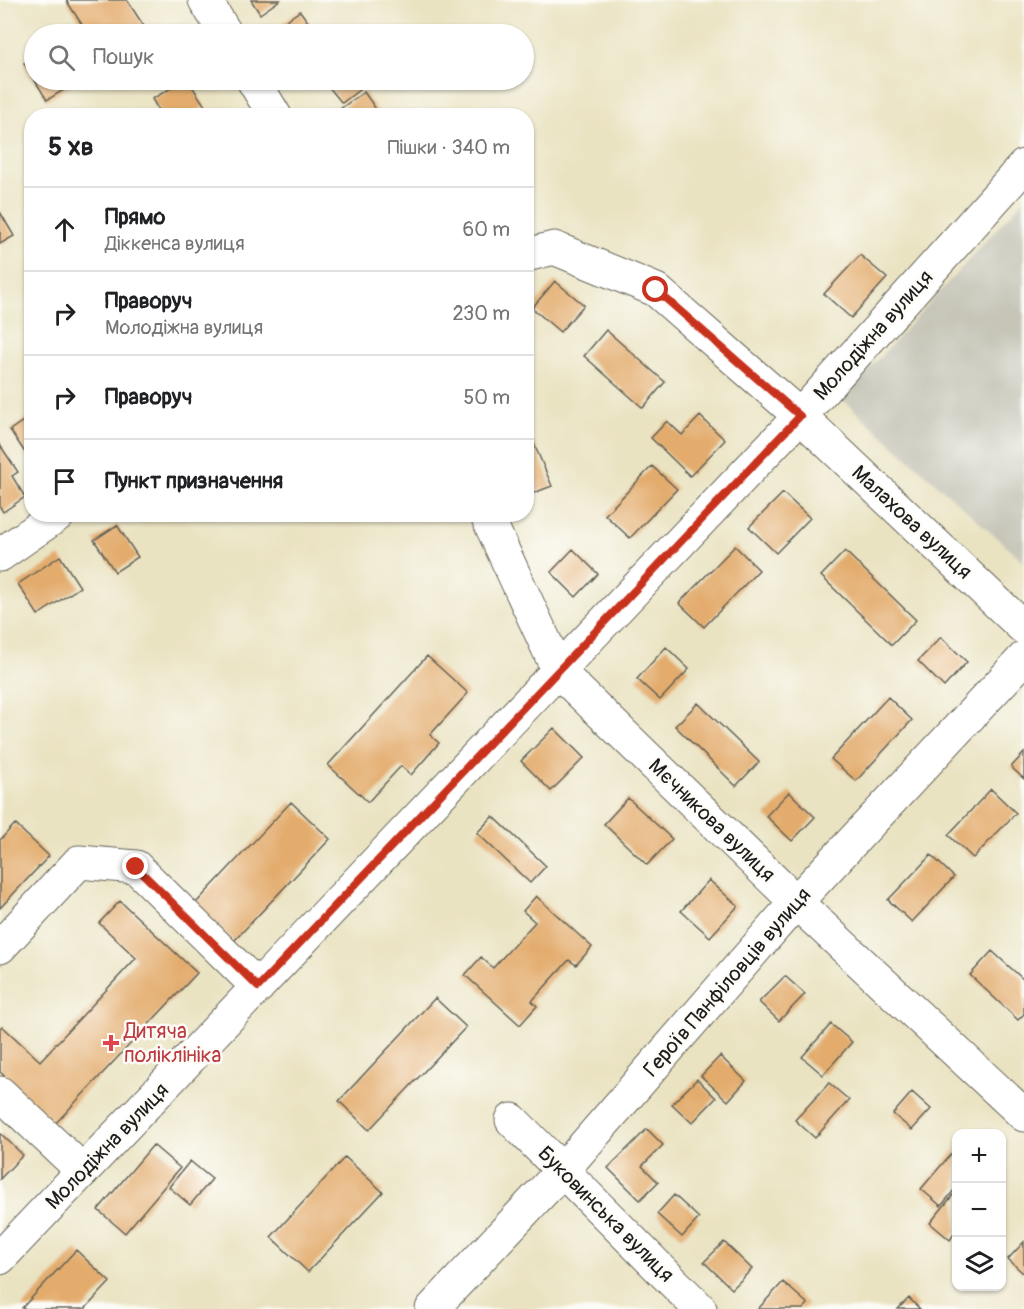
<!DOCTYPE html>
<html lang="uk">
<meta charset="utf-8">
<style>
body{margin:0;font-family:Pangolin,sans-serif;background:#f6f6f6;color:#202124}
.controls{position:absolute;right:18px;bottom:18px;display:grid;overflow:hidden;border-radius:12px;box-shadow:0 2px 4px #0004}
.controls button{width:54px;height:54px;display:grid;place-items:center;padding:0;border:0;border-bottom:2px solid #e0e0e0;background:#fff;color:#202124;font:30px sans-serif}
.stop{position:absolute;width:18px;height:18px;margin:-14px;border:4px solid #c8321e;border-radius:50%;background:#fff}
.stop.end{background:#c8321e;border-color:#fff;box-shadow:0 2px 6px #0008}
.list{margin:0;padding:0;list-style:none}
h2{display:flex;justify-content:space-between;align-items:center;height:78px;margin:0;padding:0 24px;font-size:26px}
h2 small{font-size:20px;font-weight:400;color:#757577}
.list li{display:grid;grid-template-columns:39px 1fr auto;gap:18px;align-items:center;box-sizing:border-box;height:84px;padding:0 24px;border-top:2px solid #e0e0e0}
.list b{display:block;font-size:22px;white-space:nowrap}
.list p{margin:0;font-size:20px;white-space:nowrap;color:#757577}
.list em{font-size:20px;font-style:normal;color:#757577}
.icon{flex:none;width:33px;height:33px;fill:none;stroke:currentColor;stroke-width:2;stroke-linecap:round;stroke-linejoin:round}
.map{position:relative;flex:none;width:1024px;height:1309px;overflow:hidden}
.search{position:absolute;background:#fff;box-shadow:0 2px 4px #0004;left:24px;top:24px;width:510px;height:66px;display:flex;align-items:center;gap:15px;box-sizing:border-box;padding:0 21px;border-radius:33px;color:#757577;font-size:22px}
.panel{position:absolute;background:#fff;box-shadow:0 2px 4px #0004;left:24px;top:108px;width:510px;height:414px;border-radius:24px}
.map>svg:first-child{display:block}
.industrial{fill:#c6c5b8}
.building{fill:#e3ac6d}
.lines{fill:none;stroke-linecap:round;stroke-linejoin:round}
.minor-casing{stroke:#646256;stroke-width:35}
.minor{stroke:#fff;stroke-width:33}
.route{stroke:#c8321e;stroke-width:8}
.health-dot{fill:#e0444e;stroke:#fdfcf7;stroke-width:2}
.labels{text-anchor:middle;stroke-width:5;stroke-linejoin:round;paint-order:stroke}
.street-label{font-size:21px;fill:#1c1c1c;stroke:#fdfcf7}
.health-label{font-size:21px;fill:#be3a42;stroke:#fdfcf7;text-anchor:start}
</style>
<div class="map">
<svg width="1024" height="1309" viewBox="0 0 1024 1309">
<rect width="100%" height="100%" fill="#fdfcf7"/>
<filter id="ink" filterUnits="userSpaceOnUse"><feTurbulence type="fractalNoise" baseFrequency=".0167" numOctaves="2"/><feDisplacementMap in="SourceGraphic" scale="12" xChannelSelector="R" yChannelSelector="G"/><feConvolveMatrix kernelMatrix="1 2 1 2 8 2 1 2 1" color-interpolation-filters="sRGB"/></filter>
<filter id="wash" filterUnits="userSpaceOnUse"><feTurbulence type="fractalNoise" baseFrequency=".008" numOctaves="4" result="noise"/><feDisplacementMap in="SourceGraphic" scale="24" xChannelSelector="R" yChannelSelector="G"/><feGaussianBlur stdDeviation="1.35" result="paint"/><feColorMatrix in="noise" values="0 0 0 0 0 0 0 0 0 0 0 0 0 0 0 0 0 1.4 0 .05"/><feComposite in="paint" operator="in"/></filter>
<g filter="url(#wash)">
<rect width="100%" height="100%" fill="#eae3c2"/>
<path class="industrial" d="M1024,199V562L842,399Z"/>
<g id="blocks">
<path class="building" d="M66,0H127L149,34H88Z
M251,0H280L260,14Z
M300,11L317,34H275L272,30Z
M34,57V80H75L77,82L47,100L24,63Z
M185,80H188L205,106L190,116H162L152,99Z
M323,80H372L342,103Z
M364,92L378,112L373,116H330Z
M0,212L14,236L0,244Z
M860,255L887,278L851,318L824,294Z
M555,281L584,305L560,332L532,308Z
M606,330L665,382L643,408L584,356Z
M32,415V455L28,457L10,430Z
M700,416L725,440L690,476L651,438L667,421L682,435Z
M526,425L552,486L526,496Z
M0,445L18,472L12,476L25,497L3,512L0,507Z
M652,466L677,489L630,538L605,515Z
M783,493L810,518L776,553L749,527Z
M117,525L138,557L115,572L94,540Z
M735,546L759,570L704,627L679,603Z
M573,549L598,574L576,597L551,572Z
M845,551L916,620L892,645L821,576Z
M60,556L80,587L38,615L18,584Z
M941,637L967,662L944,687L918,661Z
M666,647L689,669L660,700L637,679Z
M427,656L468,693L430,735L439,743L411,775L401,766L368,802L328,765Z
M888,697L912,720L856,781L831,759Z
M698,703L759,762L736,786L675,726Z
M554,728L584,758L551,791L521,761Z
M1024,753V779L1011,767Z
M991,789L1016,813L973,858L948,835Z
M789,792L815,817L792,841L766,816Z
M628,798L672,839L647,865L604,824Z
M291,802L330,839L234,941L195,904Z
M493,816L546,866L530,883L477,833Z
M15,824L49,856L0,908V840Z
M931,855L954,877L912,922L888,900Z
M709,880L738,906L710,937L681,911Z
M536,896L592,947L576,965L569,960L532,1001L537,1006L520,1025L465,975L481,957L493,968L535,922L523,911Z
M120,901L197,973L55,1124L0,1072V1028L2,1026L40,1061L136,958L99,923Z
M992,951L1024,980V1014L1018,1020L970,975Z
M785,976L805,994L779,1021L759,1002Z
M435,998L466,1027L369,1130L339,1101Z
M831,1024L852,1042L823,1075L802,1057Z
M720,1056L746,1081L728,1101L701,1076Z
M697,1079L716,1098L692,1123L672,1104Z
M829,1083L849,1100L815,1138L795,1120Z
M912,1092L931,1109L912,1130L893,1114Z
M647,1129L663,1145L642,1166L658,1182L640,1200L608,1168Z
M0,1133L23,1155L0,1179Z
M153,1145L180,1168L125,1233L98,1210Z
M956,1148V1188L941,1206L921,1189Z
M345,1157L383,1192L308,1272L271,1237Z
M190,1161L212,1179L190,1205L169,1187Z
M674,1195L699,1218L682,1237L657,1214Z
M953,1195L956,1197V1231L950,1240L930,1223Z
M724,1242L752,1269L732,1289L704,1262Z
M1024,1242V1274L1008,1259Z
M76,1250L110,1282L85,1309H23L22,1308Z
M783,1282L808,1304L803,1309H758Z
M909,1298L920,1309H898Z"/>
</g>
</g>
<g filter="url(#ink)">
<use href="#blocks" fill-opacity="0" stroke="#646256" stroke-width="1.5"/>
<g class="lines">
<g class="minor-casing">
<path id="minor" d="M205,0L226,34
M253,80L275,116
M526,255L554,248L656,290L800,416L1024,628
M486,514L559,672L796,902L1024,1115
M0,555L59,514
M0,947L79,862L136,867L258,987
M0,1093L83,1171
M512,1120L700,1309
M0,1258L800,416L1024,166
M432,1309L562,1171L796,902L1024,658"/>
</g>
<use href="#minor" class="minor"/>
</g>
</g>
<g class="lines" filter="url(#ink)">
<path class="route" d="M136,867L258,987L800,416L656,290"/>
</g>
<path class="health-dot" d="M108 1034h6v6h6v6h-6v6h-6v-6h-6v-6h6z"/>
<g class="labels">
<g class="street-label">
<text transform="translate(873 335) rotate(-48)" y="7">Молодіжна вулиця</text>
<text transform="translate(912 522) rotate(43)" y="7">Малахова вулиця</text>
<text transform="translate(712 820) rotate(44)" y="7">Мєчникова вулиця</text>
<text transform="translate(727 982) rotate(-49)" y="7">Героїв Панфіловців вулиця</text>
<text transform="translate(107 1146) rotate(-46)" y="7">Молодіжна вулиця</text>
<text transform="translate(606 1214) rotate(45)" y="7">Буковинська вулиця</text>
</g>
<g class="health-label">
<text x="124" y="1038">Дитяча<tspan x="124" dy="24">поліклініка</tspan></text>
</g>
</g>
</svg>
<div class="controls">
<button>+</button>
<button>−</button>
<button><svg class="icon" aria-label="layers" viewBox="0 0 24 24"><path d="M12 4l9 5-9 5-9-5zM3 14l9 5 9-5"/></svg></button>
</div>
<div class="stop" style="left:656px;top:290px"></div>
<div class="stop end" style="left:136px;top:867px"></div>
<div class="search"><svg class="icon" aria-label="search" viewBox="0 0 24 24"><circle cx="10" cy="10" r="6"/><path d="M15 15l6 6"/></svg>Пошук</div>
<section class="panel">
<h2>5 хв<small>Пішки · 340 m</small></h2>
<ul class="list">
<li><svg class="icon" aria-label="ahead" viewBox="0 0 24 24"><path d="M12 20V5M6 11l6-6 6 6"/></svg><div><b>Прямо</b><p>Діккенса вулиця</p></div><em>60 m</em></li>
<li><svg class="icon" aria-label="right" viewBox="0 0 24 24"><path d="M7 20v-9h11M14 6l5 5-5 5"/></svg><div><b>Праворуч</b><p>Молодіжна вулиця</p></div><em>230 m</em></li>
<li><svg class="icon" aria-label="right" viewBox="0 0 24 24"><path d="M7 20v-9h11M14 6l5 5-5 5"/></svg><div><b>Праворуч</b></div><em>50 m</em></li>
<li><svg class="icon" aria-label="arrive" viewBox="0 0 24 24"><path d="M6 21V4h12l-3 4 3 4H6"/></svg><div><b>Пункт призначення</b></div></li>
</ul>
</section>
</div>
